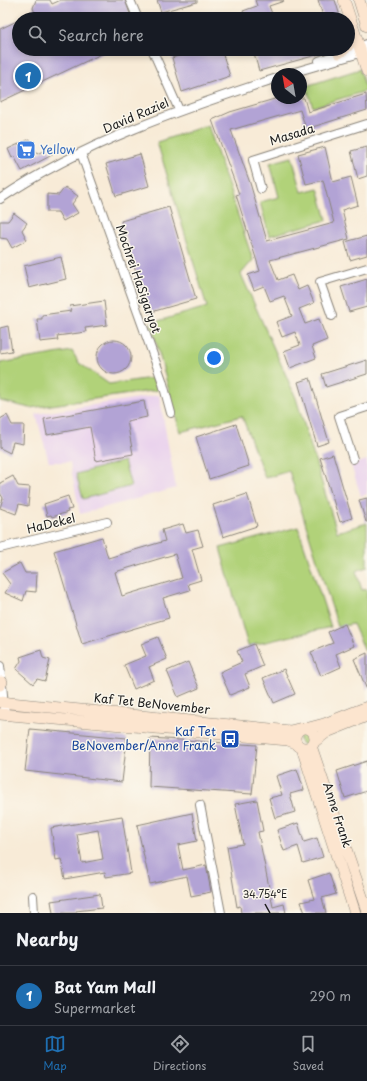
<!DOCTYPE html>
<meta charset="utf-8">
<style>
body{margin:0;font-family:"Playpen Sans",sans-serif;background:#20242c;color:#f1f3f6}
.compass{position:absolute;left:271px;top:68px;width:36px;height:36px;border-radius:50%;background:#171b24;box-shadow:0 2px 6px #0003;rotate:329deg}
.you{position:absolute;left:214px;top:358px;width:14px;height:14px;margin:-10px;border:3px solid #fff;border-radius:50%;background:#1a73e8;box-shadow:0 0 0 6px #1a73e833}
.badge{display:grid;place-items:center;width:26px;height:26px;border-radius:50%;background:#1f6fb2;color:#fff;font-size:13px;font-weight:700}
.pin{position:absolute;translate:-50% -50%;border:2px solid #fff;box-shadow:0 1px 4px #0006}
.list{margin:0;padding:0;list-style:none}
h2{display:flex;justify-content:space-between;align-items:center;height:52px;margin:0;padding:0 16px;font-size:17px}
h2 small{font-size:13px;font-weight:400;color:#9ea1a6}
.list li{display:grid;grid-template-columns:26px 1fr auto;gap:12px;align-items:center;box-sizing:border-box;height:60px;padding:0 16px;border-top:1px solid #363941}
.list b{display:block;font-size:15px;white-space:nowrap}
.list p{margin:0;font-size:13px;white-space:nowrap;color:#9ea1a6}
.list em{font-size:13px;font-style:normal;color:#9ea1a6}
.icon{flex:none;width:22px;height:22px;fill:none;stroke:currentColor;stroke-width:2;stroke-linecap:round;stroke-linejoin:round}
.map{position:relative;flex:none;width:367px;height:913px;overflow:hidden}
.search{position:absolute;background:#171b24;box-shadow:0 2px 6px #0003;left:12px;right:12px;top:12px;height:44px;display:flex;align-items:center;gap:10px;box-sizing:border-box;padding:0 14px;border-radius:22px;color:#9ea1a6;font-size:15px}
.sheet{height:112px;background:#171b24}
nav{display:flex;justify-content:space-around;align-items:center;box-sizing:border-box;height:56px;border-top:1px solid #363941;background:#171b24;font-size:11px;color:#9ea1a6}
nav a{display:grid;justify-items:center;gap:2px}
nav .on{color:#1f6fb2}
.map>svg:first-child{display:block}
.built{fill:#e9d1ed}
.green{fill:#b1d279;stroke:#66774a}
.building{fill:#b2a3d5;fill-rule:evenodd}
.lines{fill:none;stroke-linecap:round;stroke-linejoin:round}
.street-casing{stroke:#8a847a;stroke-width:10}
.secondary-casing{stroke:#8a847a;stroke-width:12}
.street{stroke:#fff;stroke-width:8}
.secondary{stroke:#fce5cf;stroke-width:11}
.ticks{fill:none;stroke:#1c1c1c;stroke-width:1.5}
.labels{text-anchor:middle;stroke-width:3;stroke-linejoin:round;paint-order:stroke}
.street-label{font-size:12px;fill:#1c1c1c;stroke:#fbf7ec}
.shop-label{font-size:12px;fill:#366cbe;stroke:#fbf7ec;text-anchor:start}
.transit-label{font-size:12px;fill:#164399;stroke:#fbf7ec;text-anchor:end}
.ticks-label{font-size:10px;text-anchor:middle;fill:#1c1c1c;stroke:#fbf7ec;stroke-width:3;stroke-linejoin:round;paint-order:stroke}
</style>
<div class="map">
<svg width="367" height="913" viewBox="0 0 367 913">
<rect width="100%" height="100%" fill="#fbf7ec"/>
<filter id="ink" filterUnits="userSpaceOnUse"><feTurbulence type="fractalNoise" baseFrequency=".025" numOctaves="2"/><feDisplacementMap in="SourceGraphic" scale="8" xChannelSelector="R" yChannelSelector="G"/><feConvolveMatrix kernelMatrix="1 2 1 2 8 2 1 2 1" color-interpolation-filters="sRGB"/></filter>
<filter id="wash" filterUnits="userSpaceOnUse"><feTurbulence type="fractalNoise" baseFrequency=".012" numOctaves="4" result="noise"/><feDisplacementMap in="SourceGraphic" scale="16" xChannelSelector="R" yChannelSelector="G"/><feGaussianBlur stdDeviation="0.9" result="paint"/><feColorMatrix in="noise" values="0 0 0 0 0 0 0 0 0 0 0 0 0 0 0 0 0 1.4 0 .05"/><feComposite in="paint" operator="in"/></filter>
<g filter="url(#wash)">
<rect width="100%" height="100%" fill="#f8ebd7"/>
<path class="built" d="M159,395L176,488L80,514L70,462H49L36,414Z
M367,460V494L361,496L351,465Z"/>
<path class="green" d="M360,69L366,91L313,107L306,86Z
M208,125L253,260L241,274L296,398L337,532L367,523V567L356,571L362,590L367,589V650L365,651L353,624L338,627L289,471L265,478L242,416L180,432L151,323L207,307L157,142Z
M292,157L302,192L318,188L327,220L269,236L260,202L279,197L270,163Z
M72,351L79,363L109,384L152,378L158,390L30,408L0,401V363Z
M124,461L131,486L83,499L76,474Z
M298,527L331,627L248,646L220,548Z
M299 738a7 7 0 1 1 14 0a7 7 0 1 1-14 0Z"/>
<g id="blocks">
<path class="building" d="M36,0H50L52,4L61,0H125L132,19H22L35,13L33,8Z
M157,0H197V2L161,12Z
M255,0H283L284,1L269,6L274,19H246L243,11L257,6Z
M318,0H335L341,19H324Z
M19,20V49H112L0,102V29Z
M201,49H221L230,76L182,92L172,58Z
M268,49H331V51L259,71L254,53Z
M366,94L367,110L306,129L300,110L231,130L250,183L267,241L334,223L323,180L306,184L298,154L325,147L333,182L351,177L358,205L342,210L349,239L270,260L278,280L292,275L298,290L307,286L314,303L299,309L305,324L319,319L327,340L312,346L316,358L290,368L284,351L300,345L295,332L282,337L276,322L292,316L284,296L270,301L264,286L254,290L248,275L260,271L236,195L239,194L212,120L230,112L278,98H304L308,112Z
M30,139L37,154L49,148L52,155L22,171L14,156L12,158L8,149Z
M367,147V176L358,179L351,151Z
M140,154L149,186L116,196L106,164Z
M65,187L78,196L72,204L78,213L63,221L58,212H47V194L59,195Z
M169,207L196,299L148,313L121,221Z
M14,213L27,223L22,230L27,240L12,248L7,239L0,238V221H8Z
M367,236V255L350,260L345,242Z
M61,257L66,279L29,288L24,266Z
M367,279V307L349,312L341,287Z
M104,301L107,325L85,328L86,332L57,336L58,340L40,342L37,319H42V315L71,311L70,306Z
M8,326L12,351L0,353V328Z
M97 357a17 17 0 1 1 34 0a17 17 0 1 1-34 0Z
M367,360V374L326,387L322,374Z
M310,378L329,442L317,446L298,382Z
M144,401L147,417L127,421L133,454L96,461L90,427L47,435L44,419Z
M7,415L12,425H24L23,444L13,442L10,453L0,448V419Z
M236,424L249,466L209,479L196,437Z
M333,454L352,518L340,522L320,458Z
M13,476L18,486L30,487L28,506L19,504L16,514L0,508L3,498L0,493V483Z
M247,494L257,526L223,537L213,505Z
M68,496L72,509L67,510L68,512L52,517L51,515L47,516L44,504Z
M367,498V522H366L359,500Z
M183,524L186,533L198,530L203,546L192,549L201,580L188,584L190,590L163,598L169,618L82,644L54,551L102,537L108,558L165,541L162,530ZM175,554L182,578L122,596L115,572Z
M20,563L25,573H37L36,592L26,591L23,601L5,593L10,584L2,573Z
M345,624L354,646L336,654L341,667L321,676L311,652L333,643L328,632Z
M158,637L167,659L149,667L154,680L134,689L124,665L146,656L141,644Z
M254,644L263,666L245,674L250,687L230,695L220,672L242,662L237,651Z
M41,650L43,658L50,660L45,681L37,679L33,684L16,669L21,661L20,657Z
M367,653V690L354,659Z
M188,662L199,688L178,697L167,671Z
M284,669L295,694L274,703L263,678Z
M30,729L127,738L122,782L25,771Z
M150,738L257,745L252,794L149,787Z
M367,761V791L345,798L337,771Z
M297,769L304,790L290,794L295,812L275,818L269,798L282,795L276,776Z
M257,800L263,831L258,832L273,907L284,904L286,913H241L240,906L237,907L227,847L243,844L235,804Z
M192,813L197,841L178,845L183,870L206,865L211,892L191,896L187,876L150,884L137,825Z
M122,816L131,873L106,877L105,872L65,879L61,859L56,860L51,828ZM98,830L103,859L82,863L77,834Z
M298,823L304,842L317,838L323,857L303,863L298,846L284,851L277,830Z
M329,873L336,894L322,898L326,913H305L301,902L314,899L308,880Z
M100,894L102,908L76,911V913H53L51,901Z"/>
</g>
</g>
<g filter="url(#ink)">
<use href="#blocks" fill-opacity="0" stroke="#8a847a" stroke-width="1"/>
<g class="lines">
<g class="street-casing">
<path id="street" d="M130,0L138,19
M152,49L179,110
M319,61L367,44
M288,74L367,51
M81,153L162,380L171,413
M261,189L253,160L367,124
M0,199C84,142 182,109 277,78
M332,316L320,282L367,268
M353,459L339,416L367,407
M0,548L107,522
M0,666L5,714
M200,805L221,913
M33,896L34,913"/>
</g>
<g class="secondary-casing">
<path id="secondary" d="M344,0L367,71
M359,0L367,26
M348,46L352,39L353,30
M339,53L345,49
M0,685L2,682
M0,702L290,731L302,728
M0,714L288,740L296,743
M295 738a10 10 0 1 1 20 0a10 10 0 1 1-20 0Z
M309,728L324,724L367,707
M315,741L327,732L367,716
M311,746L367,911
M302,748L355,913"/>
</g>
<use href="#street" class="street"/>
<use href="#secondary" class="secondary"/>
</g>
</g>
<path class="ticks" d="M265,904L270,913"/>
<defs>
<g id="supermarket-square" transform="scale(1)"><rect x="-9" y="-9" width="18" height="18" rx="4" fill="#3f7fe0" stroke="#fbf7ec"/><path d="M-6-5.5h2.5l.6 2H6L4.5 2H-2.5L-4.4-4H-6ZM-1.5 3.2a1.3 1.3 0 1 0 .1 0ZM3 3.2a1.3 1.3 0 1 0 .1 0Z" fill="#fff"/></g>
<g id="bus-square" transform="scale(1)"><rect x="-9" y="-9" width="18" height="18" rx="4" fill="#1a4fb4" stroke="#fbf7ec"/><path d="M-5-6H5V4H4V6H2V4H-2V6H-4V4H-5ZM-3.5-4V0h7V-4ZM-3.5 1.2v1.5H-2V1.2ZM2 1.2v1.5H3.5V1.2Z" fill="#fff"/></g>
</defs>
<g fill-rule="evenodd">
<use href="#supermarket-square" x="26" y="150"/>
<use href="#bus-square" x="230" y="739"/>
</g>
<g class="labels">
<g class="street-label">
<text transform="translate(136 116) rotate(-23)" y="4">David Raziel</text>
<text transform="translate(292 135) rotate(-17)" y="4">Masada</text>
<text transform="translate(138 279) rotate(71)" y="4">Mochrei HaSigaryot</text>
<text transform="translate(51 524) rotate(-14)" y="4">HaDekel</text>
<text transform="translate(152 704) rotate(6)" y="4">Kaf Tet BeNovember</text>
<text transform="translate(337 815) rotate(72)" y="4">Anne Frank</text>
</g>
<g class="shop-label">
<text x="40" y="154">Yellow</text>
</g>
<g class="transit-label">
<text x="216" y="736">Kaf Tet<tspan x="216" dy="14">BeNovember/Anne Frank</tspan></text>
</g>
</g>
<g class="ticks-label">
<text x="265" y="898">34.754°E</text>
</g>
</svg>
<svg class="compass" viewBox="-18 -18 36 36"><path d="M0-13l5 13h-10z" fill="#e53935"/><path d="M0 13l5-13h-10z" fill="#9ea1a6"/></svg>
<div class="you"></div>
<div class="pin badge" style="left:28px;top:76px">1</div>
<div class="search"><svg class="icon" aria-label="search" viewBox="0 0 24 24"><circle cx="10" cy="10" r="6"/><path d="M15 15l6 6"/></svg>Search here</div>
</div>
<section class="sheet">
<h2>Nearby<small></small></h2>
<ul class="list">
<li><span class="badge">1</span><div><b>Bat Yam Mall</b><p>Supermarket</p></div><em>290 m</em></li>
</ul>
</section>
<nav>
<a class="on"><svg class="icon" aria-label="map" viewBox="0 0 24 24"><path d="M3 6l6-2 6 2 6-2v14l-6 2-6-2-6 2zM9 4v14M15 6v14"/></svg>Map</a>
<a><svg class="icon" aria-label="directions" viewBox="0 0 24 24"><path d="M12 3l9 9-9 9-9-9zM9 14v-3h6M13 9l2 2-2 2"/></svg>Directions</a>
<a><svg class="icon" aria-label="saved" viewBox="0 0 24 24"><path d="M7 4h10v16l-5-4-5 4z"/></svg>Saved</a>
</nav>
